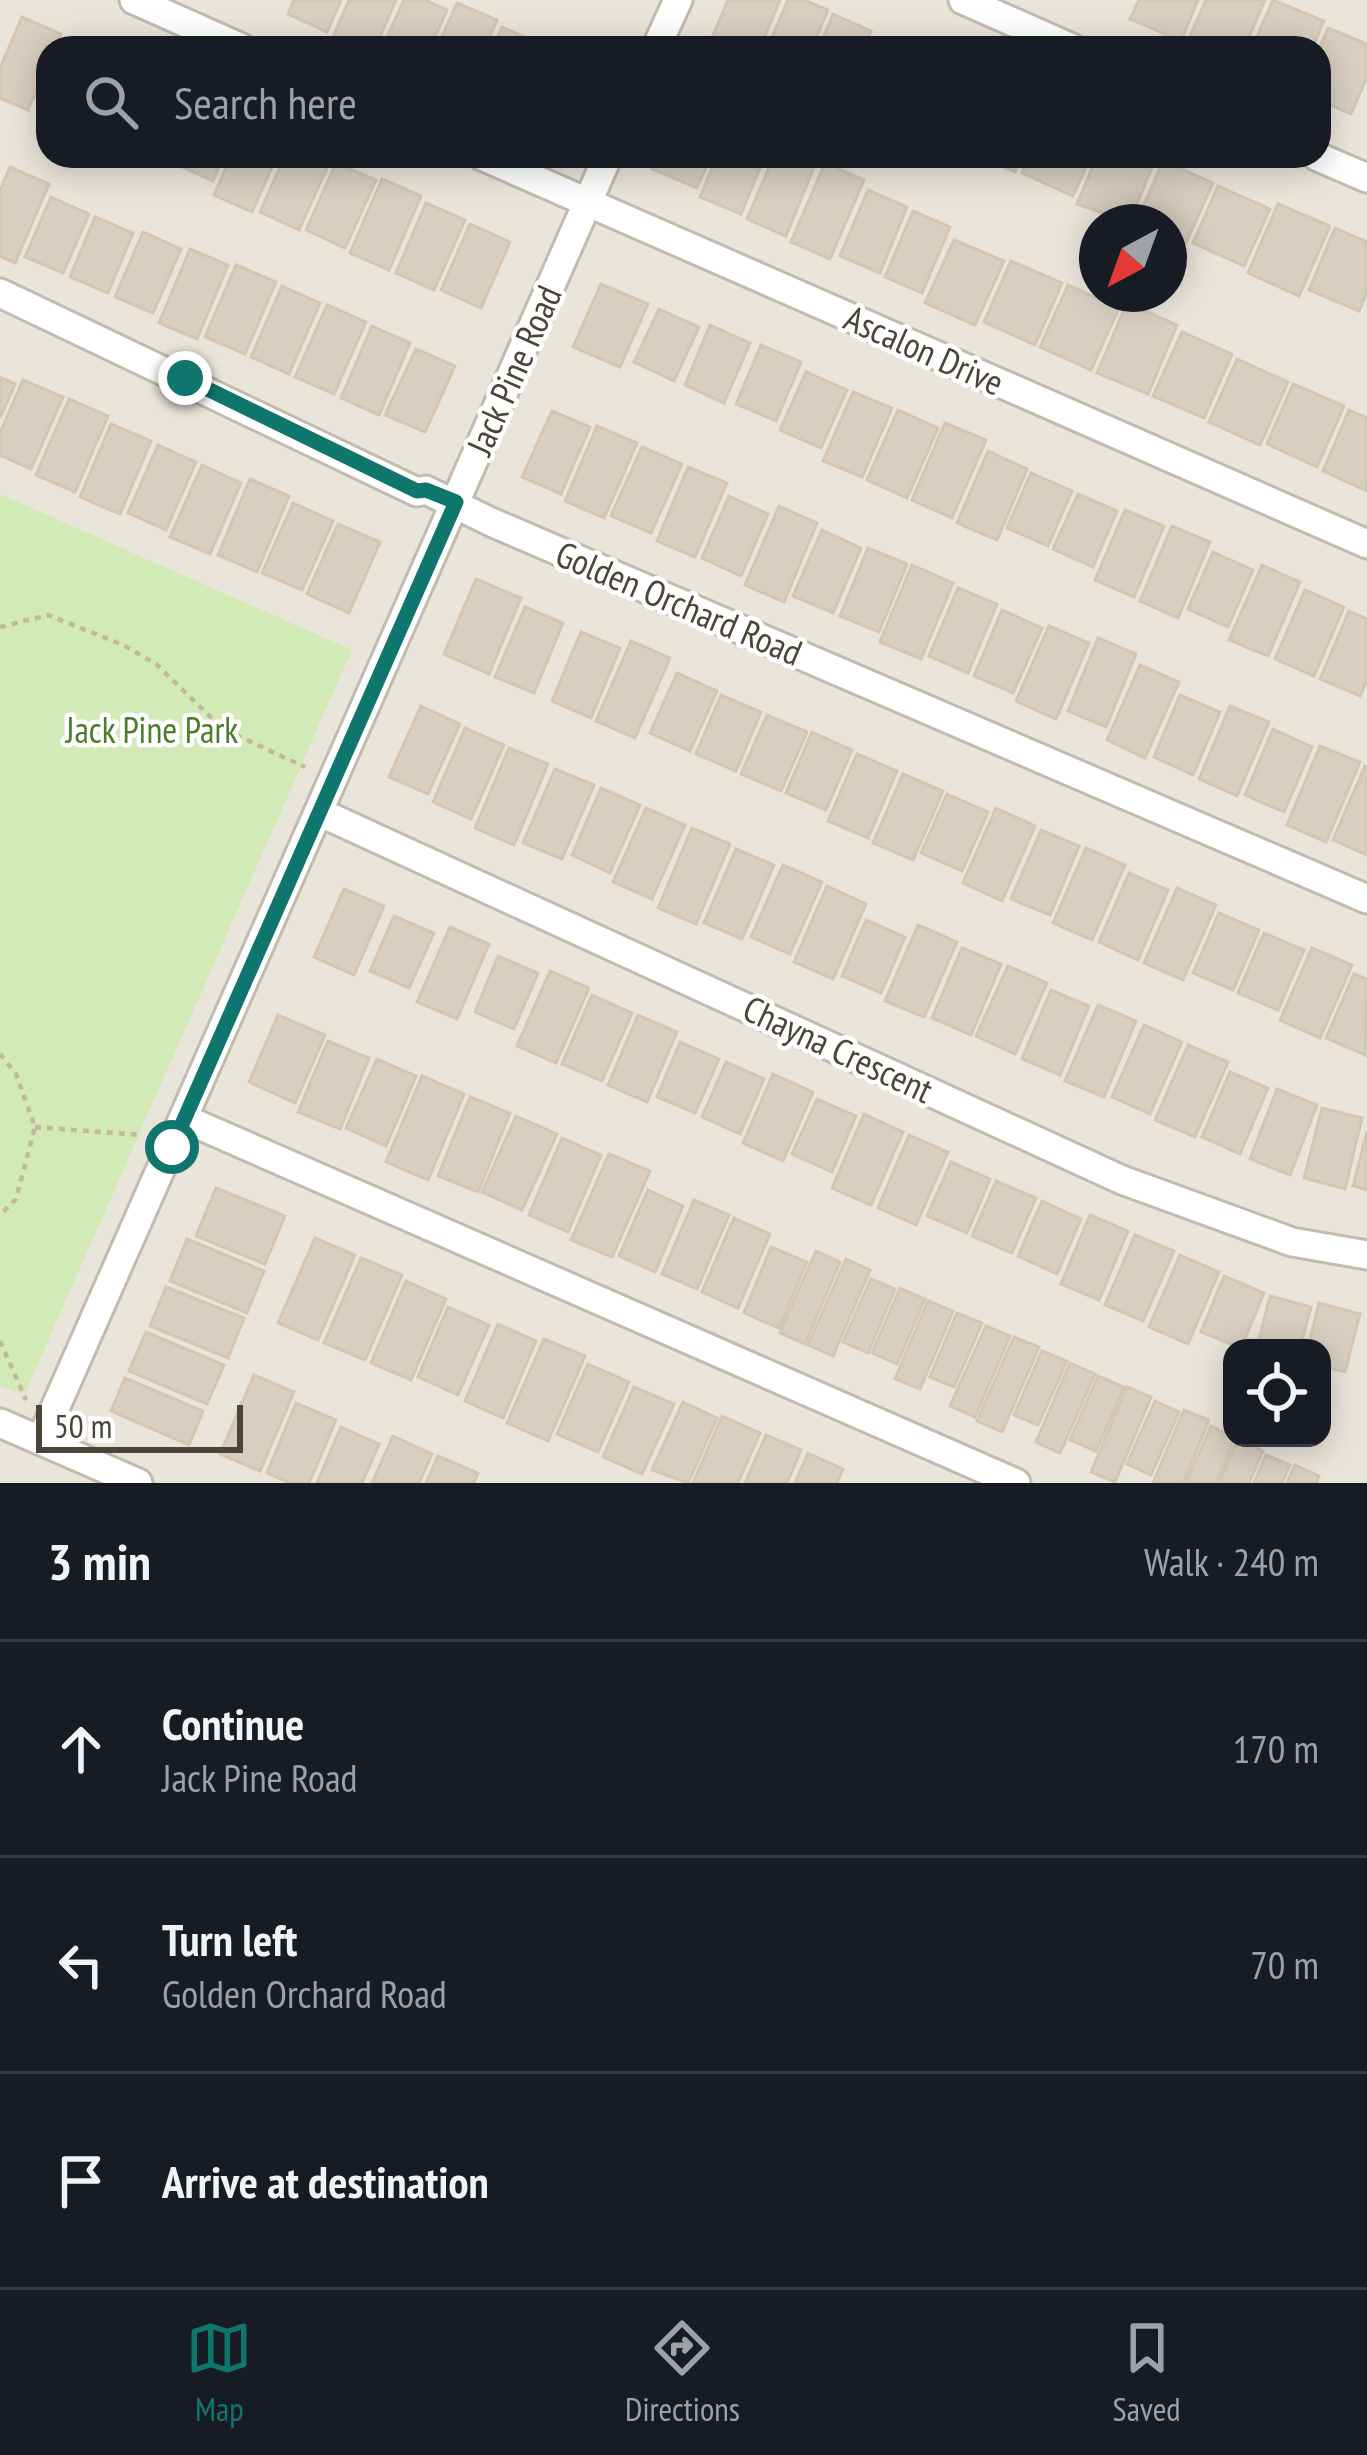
<!DOCTYPE html>
<meta charset="utf-8">
<style>
body{margin:0;font-family:"PT Sans Narrow",sans-serif;background:#20242c;color:#f1f3f6}
.controls{position:absolute;right:36px;bottom:36px;display:grid;overflow:hidden;border-radius:24px;box-shadow:0 6px 30px #0003}
.controls button{width:108px;height:108px;display:grid;place-items:center;padding:0;border:0;border-bottom:3px solid #363941;background:#171b24;color:#f1f3f6;font:60px sans-serif}
.compass{position:absolute;left:1079px;top:204px;width:108px;height:108px;border-radius:50%;background:#171b24;box-shadow:0 6px 30px #0003;rotate:221deg}
.scale{position:absolute;left:36px;bottom:30px;width:207px;box-sizing:border-box;padding-left:12px;border:6px solid #4b4439;border-top:0;font-size:33px;line-height:42px;white-space:nowrap;color:#4b4439;-webkit-text-stroke:9px #fff;paint-order:stroke}
.stop{position:absolute;width:36px;height:36px;margin:-27px;border:9px solid #0f766e;border-radius:50%;background:#fff}
.stop.end{background:#0f766e;border-color:#fff;box-shadow:0 3px 12px #0008}
.list{margin:0;padding:0;list-style:none}
h2{display:flex;justify-content:space-between;align-items:center;height:156px;margin:0;padding:0 48px;font-size:51px}
h2 small{font-size:39px;font-weight:400;color:#9ea1a6}
.list li{display:grid;grid-template-columns:78px 1fr auto;gap:36px;align-items:center;box-sizing:border-box;height:216px;padding:0 48px;border-top:3px solid #363941}
.list b{display:block;font-size:45px;white-space:nowrap}
.list p{margin:0;font-size:39px;white-space:nowrap;color:#9ea1a6}
.list em{font-size:39px;font-style:normal;color:#9ea1a6}
.icon{flex:none;width:66px;height:66px;fill:none;stroke:currentColor;stroke-width:2;stroke-linecap:round;stroke-linejoin:round}
.map{position:relative;flex:none;width:1367px;height:1483px;overflow:hidden}
.search{position:absolute;background:#171b24;box-shadow:0 6px 30px #0003;left:36px;right:36px;top:36px;height:132px;display:flex;align-items:center;gap:30px;box-sizing:border-box;padding:0 42px;border-radius:36px;color:#9ea1a6;font-size:45px}
.sheet{height:804px;background:#171b24}
nav{display:flex;justify-content:space-around;align-items:center;box-sizing:border-box;height:168px;border-top:3px solid #363941;background:#171b24;font-size:33px;color:#9ea1a6}
nav a{display:grid;justify-items:center;gap:6px}
nav .on{color:#0f766e}
.map>svg:first-child{display:block}
.residential{fill:#eae5da;fill-rule:evenodd}
.green{fill:#d2eab5}
.building{fill:#d8cfc1;stroke:#d3c7b4;stroke-width:3}
.lines{fill:none;stroke-linecap:round;stroke-linejoin:round}
.street-casing{stroke:#c2bbae;stroke-width:33}
.path{stroke:#c4b79f;stroke-width:4.5;stroke-dasharray:6 6;stroke-linecap:butt}
.street{stroke:#fff;stroke-width:27}
.route{stroke:#0f766e;stroke-width:15}
.labels{text-anchor:middle;stroke-width:9;stroke-linejoin:round;paint-order:stroke}
.street-label{font-size:36px;fill:#4b4439;stroke:#fff}
.park-label{font-size:36px;fill:#4a7f2a;stroke:#fff}
</style>
<div class="map">
<svg width="1367" height="1483" viewBox="0 0 1367 1483">
<rect width="100%" height="100%" fill="#f6f3ec"/>
<path class="residential" d="M0,0H1367V1483H0ZM48,48H1319V156H48ZM1097,222H1169V294H1097ZM1232,1348H1322V1438H1232Z"/>
<path class="green" d="M0,494L352,650L26,1391L20,1394L0,1385Z"/>
<path class="building" d="M294,0H341L327,32L288,14Z
M349,0H396L375,48H364L334,35Z
M404,0H425L447,10L430,48H382Z
M728,0H780L760,48L708,47Z
M788,0H804L828,10L812,48H767Z
M1139,0H1198L1181,41L1130,19Z
M1206,0H1265L1244,48H1198L1187,43Z
M1273,0L1324,21L1312,48H1252Z
M457,3L497,20L485,48H437Z
M833,14L871,31L863,48H819Z
M22,17L61,34L55,48H48V64L28,110L0,98V68Z
M502,27L540,44L538,48H493Z
M1328,28L1367,44V77L1351,114L1319,100V49Z
M177,156H224L213,181L174,163Z
M231,156H277L252,212L214,195Z
M285,156L331,159L299,230L260,212Z
M658,156H711L697,188L652,169Z
M717,156H765L741,214L700,197Z
M774,156H793L815,165L786,236L747,219Z
M979,156H1022L1015,172Z
M1029,156H1091L1073,196L1022,173Z
M1097,156L1156,158L1129,222L1077,204Z
M1163,161L1213,183L1186,243L1169,235V222L1137,221Z
M336,163L376,180L345,248L306,230Z
M825,163L864,180L830,259L791,242Z
M10,167L49,184L15,263L0,256V191Z
M382,179L421,196L389,270L350,253Z
M1218,186L1270,209L1244,266L1193,243Z
M868,190L907,207L880,273L840,256Z
M51,197L89,214L63,273L25,257Z
M426,203L465,220L434,290L396,273Z
M1278,204L1330,226L1299,296L1248,273Z
M913,211L950,227L922,293L885,277Z
M95,217L133,233L108,293L70,277Z
M470,224L510,242L481,308L441,290Z
M1335,228L1367,242V292L1359,311L1309,290Z
M143,232L181,249L153,313L115,297Z
M954,240L1004,261L975,325L925,303Z
M190,249L228,265L197,339L159,323Z
M1011,261L1062,283L1035,345L984,322Z
M236,265L276,282L245,354L205,337Z
M601,284L648,304L620,367L573,347Z
M1068,285L1119,308L1091,370L1040,347Z
M282,286L320,303L289,374L251,357Z
M1127,303L1177,325L1148,394L1097,373Z
M327,305L366,322L334,394L295,377Z
M659,309L699,327L674,381L634,362Z
M710,325L750,343L724,403L685,385Z
M372,326L410,343L379,415L341,398Z
M1182,332L1232,354L1204,418L1153,396Z
M761,345L801,362L776,421L736,404Z
M416,349L455,366L425,432L385,415Z
M1237,359L1288,382L1260,445L1209,422Z
M806,372L847,390L821,448L780,430Z
M0,377L15,384L0,418Z
M23,380L63,397L31,469L0,455V433Z
M1293,384L1344,406L1317,467L1267,444Z
M853,392L892,408L862,477L823,461Z
M69,399L108,416L75,492L36,475Z
M898,410L938,428L907,498L867,480Z
M1349,410L1367,418V491L1323,471Z
M552,411L590,427L561,494L522,477Z
M945,423L986,440L952,518L912,500Z
M111,424L151,441L120,514L80,497Z
M597,426L637,443L604,518L565,501Z
M158,445L196,462L166,530L128,513Z
M642,447L682,464L651,533L611,516Z
M988,451L1027,469L997,540L957,523Z
M202,465L241,483L210,554L170,537Z
M688,467L727,483L695,557L657,541Z
M1031,473L1072,491L1048,546L1007,528Z
M250,479L289,496L257,572L218,555Z
M1078,494L1117,511L1093,567L1053,549Z
M729,496L768,514L741,576L702,558Z
M293,503L333,521L302,590L262,573Z
M779,506L817,523L784,602L745,585Z
M1125,510L1164,526L1134,597L1095,580Z
M338,524L380,542L349,613L307,594Z
M1172,526L1210,542L1178,618L1140,601Z
M822,530L861,548L833,613L793,596Z
M868,548L907,564L879,632L840,616Z
M1213,552L1253,570L1228,627L1188,609Z
M912,565L953,583L921,659L880,642Z
M1262,565L1300,582L1268,656L1229,640Z
M476,579L521,598L489,674L444,654Z
M958,588L997,604L968,673L929,656Z
M1305,590L1344,607L1314,676L1275,659Z
M525,607L563,623L534,693L495,677Z
M1002,610L1042,628L1013,693L974,676Z
M1349,611L1367,619V680L1360,696L1320,679Z
M1049,626L1089,643L1056,719L1016,701Z
M581,632L620,648L591,718L552,701Z
M1098,638L1136,654L1106,727L1068,711Z
M631,641L670,658L635,738L596,721Z
M1140,665L1179,682L1145,758L1107,740Z
M677,673L717,691L690,751L650,733Z
M721,695L761,712L736,771L696,754Z
M1180,695L1220,712L1193,775L1154,757Z
M421,706L460,724L428,794L389,777Z
M1230,706L1269,722L1237,796L1199,779Z
M767,715L807,732L781,791L741,774Z
M465,728L504,745L471,819L433,802Z
M1273,729L1312,747L1284,812L1245,795Z
M812,732L852,750L826,810L786,793Z
M1320,746L1360,762L1326,842L1287,825Z
M509,748L548,764L514,845L475,828Z
M857,754L897,771L868,838L828,821Z
M1365,766L1367,767V855L1333,840Z
M555,769L594,785L562,859L523,843Z
M903,774L943,791L913,860L873,843Z
M601,788L640,805L610,873L572,855Z
M947,794L988,812L962,871L921,853Z
M646,808L685,825L652,899L613,882Z
M996,808L1035,826L1002,901L963,883Z
M692,828L730,844L696,924L658,908Z
M1041,830L1079,846L1050,915L1011,899Z
M1086,848L1125,865L1092,940L1053,923Z
M736,849L774,865L742,939L704,923Z
M783,865L822,882L790,954L751,937Z
M1129,873L1168,890L1138,960L1099,942Z
M827,886L866,904L833,979L794,962Z
M1177,888L1216,905L1183,980L1144,963Z
M344,889L384,906L354,975L314,957Z
M1219,913L1259,930L1233,990L1193,973Z
M394,916L434,933L409,988L370,971Z
M866,920L905,937L881,993L842,976Z
M918,925L957,942L924,1017L885,1001Z
M450,927L489,944L457,1019L417,1002Z
M1264,933L1304,950L1278,1010L1238,993Z
M962,948L1001,964L971,1035L932,1018Z
M1312,948L1352,965L1320,1038L1280,1020Z
M498,956L538,973L514,1029L475,1012Z
M1008,966L1047,983L1015,1054L976,1036Z
M550,971L589,988L556,1063L517,1046Z
M1354,974L1367,979L1365,1055L1326,1038Z
M1051,990L1089,1006L1060,1075L1022,1059Z
M592,995L632,1013L602,1081L562,1064Z
M1098,1005L1136,1021L1104,1097L1065,1081Z
M278,1015L325,1035L295,1103L249,1082Z
M638,1015L677,1032L647,1102L608,1085Z
M1144,1025L1182,1042L1150,1114L1112,1097Z
M328,1041L369,1058L340,1129L298,1112Z
M680,1042L719,1059L695,1113L657,1097Z
M1188,1045L1228,1062L1195,1137L1155,1120Z
M377,1059L416,1076L386,1146L346,1128Z
M726,1062L764,1079L740,1134L702,1117Z
M1230,1072L1268,1088L1240,1154L1202,1137Z
M773,1074L813,1092L783,1161L743,1143Z
M422,1076L464,1094L428,1180L386,1162Z
M1277,1089L1317,1105L1290,1175L1250,1159Z
M470,1097L510,1113L478,1192L438,1176Z
M817,1099L856,1116L832,1172L792,1154Z
M1322,1108L1362,1118L1345,1189L1304,1178Z
M864,1114L903,1132L871,1205L832,1188Z
M516,1116L557,1134L522,1210L482,1192Z
M1367,1131V1190L1353,1186Z
M909,1135L948,1152L916,1225L878,1208Z
M562,1138L601,1155L568,1232L529,1215Z
M609,1154L650,1171L612,1257L571,1240Z
M951,1162L990,1179L967,1233L927,1216Z
M996,1181L1036,1198L1012,1253L972,1236Z
M216,1188L285,1216L265,1264L196,1236Z
M648,1190L683,1206L655,1272L619,1256Z
M694,1200L729,1215L697,1289L662,1274Z
M1042,1201L1081,1219L1057,1274L1018,1256Z
M1090,1215L1128,1231L1099,1300L1061,1284Z
M734,1218L770,1234L738,1308L702,1292Z
M1135,1235L1174,1251L1143,1321L1105,1305Z
M315,1238L355,1255L318,1340L278,1323Z
M187,1239L264,1271L247,1313L170,1281Z
M771,1247L807,1262L779,1328L744,1313Z
M816,1251L840,1262L805,1344L780,1333Z
M1180,1255L1219,1272L1188,1344L1149,1327Z
M361,1258L402,1275L365,1360L324,1343Z
M846,1259L870,1270L833,1356L808,1345Z
M1224,1276L1264,1293L1241,1348L1201,1332Z
M871,1279L895,1289L868,1353L843,1342Z
M406,1281L446,1299L411,1380L371,1363Z
M166,1287L244,1318L228,1358L150,1326Z
M900,1288L925,1299L897,1364L872,1353Z
M1270,1296L1311,1307L1300,1348H1257Z
M928,1301L953,1311L920,1389L895,1379Z
M1319,1303L1360,1314L1345,1372L1322,1366V1348H1308Z
M448,1307L489,1325L458,1395L418,1377Z
M957,1313L982,1323L954,1387L930,1377Z
M498,1324L536,1341L503,1418L465,1401Z
M986,1326L1010,1336L975,1417L950,1406Z
M146,1332L224,1365L207,1404L129,1371Z
M1014,1337L1039,1347L1002,1432L977,1421Z
M544,1339L585,1356L548,1441L507,1423Z
M1042,1351L1067,1361L1038,1425L1014,1415Z
M1070,1363L1095,1374L1060,1453L1036,1442Z
M588,1364L629,1382L598,1452L557,1434Z
M254,1375L294,1392L260,1471L220,1454Z
M1098,1376L1124,1387L1096,1451L1070,1440Z
M125,1378L203,1411L189,1445L111,1411Z
M634,1387L674,1404L642,1474L603,1457Z
M1127,1387L1151,1397L1115,1482L1091,1472Z
M1155,1401L1179,1412L1151,1475L1127,1464Z
M683,1402L717,1418L688,1483L652,1470Z
M296,1403L336,1420L309,1483H290L267,1473Z
M1184,1410L1209,1420L1183,1483H1153Z
M722,1416L760,1433L738,1483H693Z
M1211,1426L1235,1438L1216,1483H1186Z
M341,1427L379,1444L362,1483H317Z
M766,1435L801,1450L787,1483H745Z
M393,1436L432,1454L419,1483H372Z
M1238,1440L1263,1451L1249,1483H1219Z
M808,1453L843,1469L837,1483H795Z
M1266,1455L1290,1465L1282,1483H1254Z
M438,1456L478,1473L474,1483H426Z
M1295,1465L1319,1476L1316,1483H1287Z"/>
<g class="lines">
<g class="street-casing">
<path id="street" d="M134,0L242,48
M963,0L1072,48
M656,48L678,0
M482,156L1367,544
M1316,156L1367,178
M0,293L417,492L426,490L491,522L1367,899
M319,812L1122,1180L1292,1242L1367,1255
M185,1119L1016,1483
M0,1423L138,1483
M41,1440L608,156"/>
</g>
<path class="path" d="M0,627L48,615L123,645L156,664L223,729L305,767
M0,1054L16,1074L35,1127L16,1199L0,1215
M35,1127L142,1135
M0,1341L26,1400"/>
<use href="#street" class="street"/>
</g>
<g class="lines">
<path class="route" d="M172,1147L456,502L426,490L417,491L185,378"/>
</g>
<g class="labels">
<g class="street-label">
<text transform="translate(924 350) rotate(24)" y="13">Ascalon Drive</text>
<text transform="translate(514 370) rotate(-66)" y="13">Jack Pine Road</text>
<text transform="translate(679 603) rotate(23)" y="13">Golden Orchard Road</text>
<text transform="translate(838 1049) rotate(25)" y="13">Chayna Crescent</text>
</g>
<g class="park-label">
<text x="152" y="743">Jack Pine Park</text>
</g>
</g>
</svg>
<div class="controls">
<button><svg class="icon" aria-label="locate" viewBox="0 0 24 24"><circle cx="12" cy="12" r="6"/><path d="M12 2v4M12 18v4M2 12h4M18 12h4"/></svg></button>
</div>
<svg class="compass" viewBox="-18 -18 36 36"><path d="M0-13l5 13h-10z" fill="#e53935"/><path d="M0 13l5-13h-10z" fill="#9ea1a6"/></svg>
<div class="scale">50 m</div>
<div class="stop" style="left:172px;top:1147px"></div>
<div class="stop end" style="left:185px;top:378px"></div>
<div class="search"><svg class="icon" aria-label="search" viewBox="0 0 24 24"><circle cx="10" cy="10" r="6"/><path d="M15 15l6 6"/></svg>Search here</div>
</div>
<section class="sheet">
<h2>3 min<small>Walk · 240 m</small></h2>
<ul class="list">
<li><svg class="icon" aria-label="ahead" viewBox="0 0 24 24"><path d="M12 20V5M6 11l6-6 6 6"/></svg><div><b>Continue</b><p>Jack Pine Road</p></div><em>170 m</em></li>
<li><svg class="icon" aria-label="left" viewBox="0 0 24 24"><path d="M17 20v-9H6M10 6l-5 5 5 5"/></svg><div><b>Turn left</b><p>Golden Orchard Road</p></div><em>70 m</em></li>
<li><svg class="icon" aria-label="arrive" viewBox="0 0 24 24"><path d="M6 21V4h12l-3 4 3 4H6"/></svg><div><b>Arrive at destination</b></div></li>
</ul>
</section>
<nav>
<a class="on"><svg class="icon" aria-label="map" viewBox="0 0 24 24"><path d="M3 6l6-2 6 2 6-2v14l-6 2-6-2-6 2zM9 4v14M15 6v14"/></svg>Map</a>
<a><svg class="icon" aria-label="directions" viewBox="0 0 24 24"><path d="M12 3l9 9-9 9-9-9zM9 14v-3h6M13 9l2 2-2 2"/></svg>Directions</a>
<a><svg class="icon" aria-label="saved" viewBox="0 0 24 24"><path d="M7 4h10v16l-5-4-5 4z"/></svg>Saved</a>
</nav>
